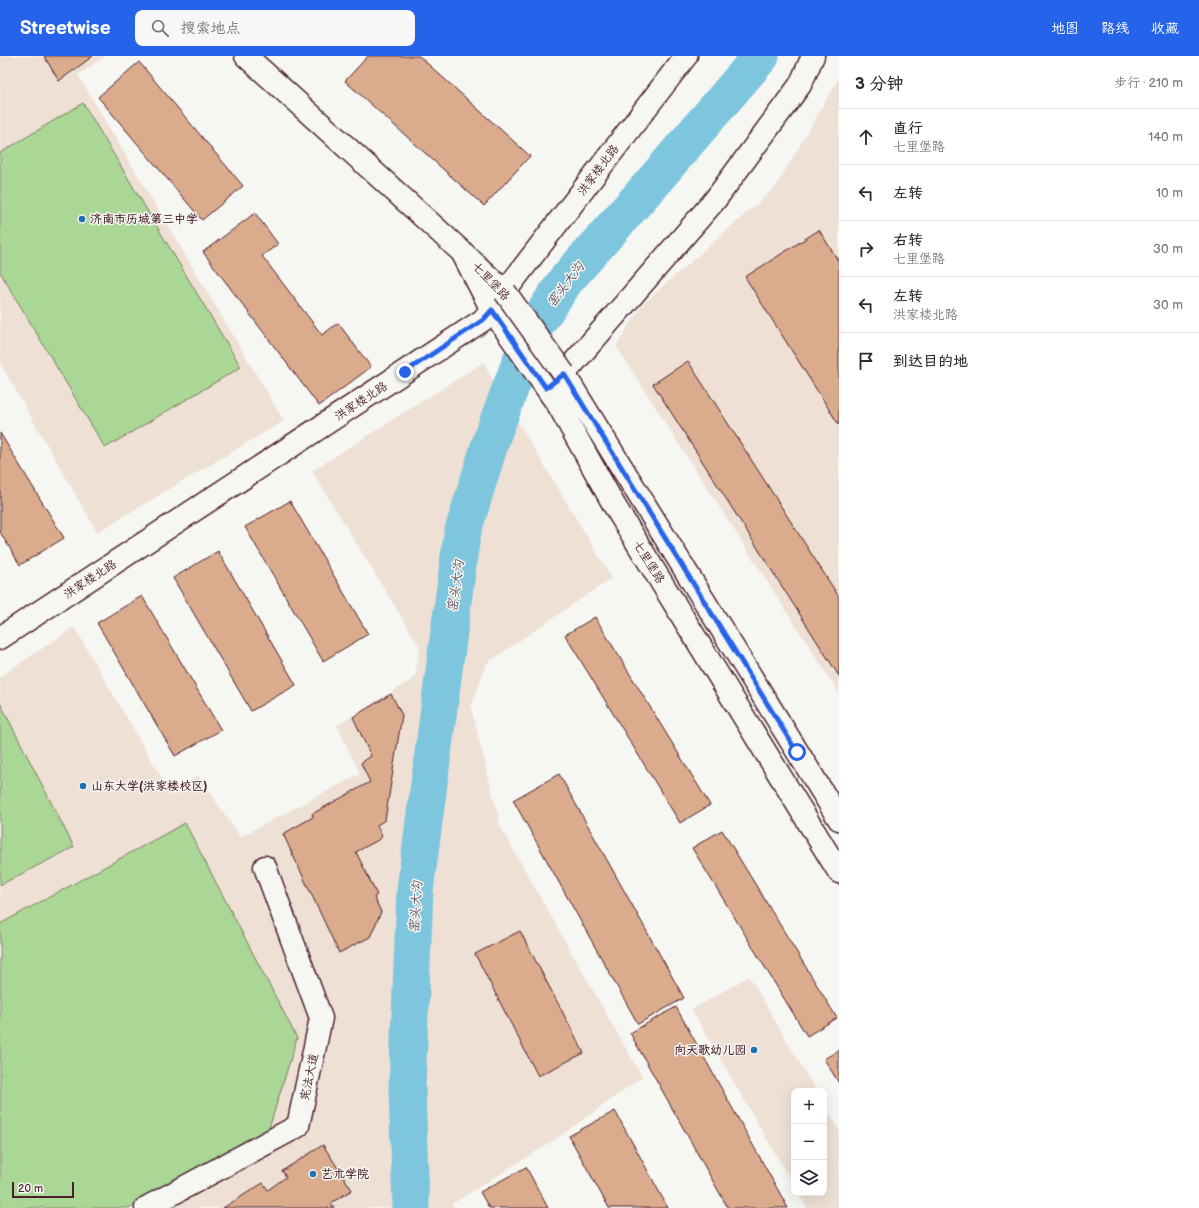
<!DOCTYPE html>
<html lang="zh">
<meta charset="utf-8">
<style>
body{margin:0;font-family:"Balsamiq Sans","LXGW WenKai TC",sans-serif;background:#f7f7f7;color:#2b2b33}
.controls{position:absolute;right:12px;bottom:12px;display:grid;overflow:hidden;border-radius:8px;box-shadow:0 4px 16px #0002}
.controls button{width:36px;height:36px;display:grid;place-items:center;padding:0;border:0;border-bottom:1px solid #e1e1e2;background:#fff;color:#2b2b33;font:20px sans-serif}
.scale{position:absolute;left:12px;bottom:10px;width:62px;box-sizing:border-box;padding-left:4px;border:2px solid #4a1f2b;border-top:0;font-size:11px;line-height:14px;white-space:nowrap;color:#4a1f2b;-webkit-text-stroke:3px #f6f6f2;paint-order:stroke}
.stop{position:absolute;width:12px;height:12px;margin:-9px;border:3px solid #2563eb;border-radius:50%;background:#fff}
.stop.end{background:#2563eb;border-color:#fff;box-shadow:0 1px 4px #0008}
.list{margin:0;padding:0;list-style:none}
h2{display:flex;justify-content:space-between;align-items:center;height:52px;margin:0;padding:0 16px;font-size:17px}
h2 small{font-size:13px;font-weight:400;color:#7c7c81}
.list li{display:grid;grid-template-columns:26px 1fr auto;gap:12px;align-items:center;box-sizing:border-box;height:56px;padding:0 16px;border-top:1px solid #e1e1e2}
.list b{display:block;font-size:15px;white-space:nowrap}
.list p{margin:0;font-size:13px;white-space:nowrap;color:#7c7c81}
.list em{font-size:13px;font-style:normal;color:#7c7c81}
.icon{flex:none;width:22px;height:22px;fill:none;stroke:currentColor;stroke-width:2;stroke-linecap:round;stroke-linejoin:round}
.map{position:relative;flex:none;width:839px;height:1152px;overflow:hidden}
header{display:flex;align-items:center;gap:24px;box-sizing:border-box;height:56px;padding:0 20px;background:#2563eb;color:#fff}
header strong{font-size:19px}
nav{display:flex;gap:22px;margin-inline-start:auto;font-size:14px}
.search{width:280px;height:36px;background:#f7f7f7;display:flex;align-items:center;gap:10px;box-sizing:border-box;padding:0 14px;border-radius:8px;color:#7c7c81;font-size:15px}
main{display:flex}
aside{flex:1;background:#fff}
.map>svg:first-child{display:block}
.built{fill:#eee0d4}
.green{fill:#aad796;stroke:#7a7b60}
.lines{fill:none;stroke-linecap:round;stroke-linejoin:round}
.river{stroke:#7dc6de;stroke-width:37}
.building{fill:#dbab8d;stroke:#4a1f2b}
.minor-casing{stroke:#4a1f2b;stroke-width:25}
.major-casing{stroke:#4a1f2b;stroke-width:25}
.minor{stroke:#f6f6f2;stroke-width:22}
.major{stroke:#f6f6f2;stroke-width:22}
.major-bridge-casing{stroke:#4a1f2b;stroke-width:25;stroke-linecap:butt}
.major-bridge{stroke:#f6f6f2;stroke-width:22}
.route{stroke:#2563eb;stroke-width:5}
.poi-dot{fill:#1f6fb2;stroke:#f6f6f2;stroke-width:1.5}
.labels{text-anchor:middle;stroke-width:3;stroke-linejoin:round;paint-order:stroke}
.street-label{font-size:12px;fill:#4a1f2b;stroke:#f6f6f2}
.poi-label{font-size:12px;font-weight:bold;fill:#4a1f2b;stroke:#f6f6f2;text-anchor:start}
.water-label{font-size:13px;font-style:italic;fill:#595161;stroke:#f6f6f2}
</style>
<header>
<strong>Streetwise</strong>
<div class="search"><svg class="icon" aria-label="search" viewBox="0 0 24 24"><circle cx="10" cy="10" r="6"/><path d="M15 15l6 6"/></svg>搜索地点</div>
<nav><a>地图</a><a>路线</a><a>收藏</a></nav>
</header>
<main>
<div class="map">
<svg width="839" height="1152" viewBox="0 0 839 1152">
<rect width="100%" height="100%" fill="#f6f6f2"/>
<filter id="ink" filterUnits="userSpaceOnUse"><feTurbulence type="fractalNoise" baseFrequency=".025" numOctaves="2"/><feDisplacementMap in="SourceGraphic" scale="8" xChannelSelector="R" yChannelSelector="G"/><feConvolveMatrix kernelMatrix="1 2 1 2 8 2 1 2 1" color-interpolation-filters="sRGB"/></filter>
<g filter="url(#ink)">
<path class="built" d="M0,0H105L78,19L284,365L97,476L0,307Z
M839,22V637L616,290L643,248L775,132Z
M484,306L492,323L612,522L487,607L471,651L501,772L642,1021L559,1081L452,1148L454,1152H0V621L74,571L172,740L198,719L240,781L360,718L337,669L415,622L420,591L312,415Z
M749,920L816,1035H794V1130L692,954Z
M824,1048L839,1074V1152H807L798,1137H824Z"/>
<path class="green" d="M83,47L241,311L105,392L0,216V97Z
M0,647L74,791L0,829Z
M185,767L297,982L267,1079L129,1152H0V868Z"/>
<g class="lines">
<path class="river" d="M411,1152L407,1032L415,834L462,478L493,378L533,273L566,224L652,127L761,0"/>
</g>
<path class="building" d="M44,0H93L59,25Z
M368,0H419L530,100L484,150L345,25Z
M139,6L243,130L202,164L98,41Z
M255,157L278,188L262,200L322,279L338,267L371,311L319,350L203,196Z
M819,174L839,206V369L745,221Z
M688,305L839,541V620L653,328Z
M0,377L64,482L20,509L0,476Z
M290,445L368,578L323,605L245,471Z
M218,495L296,629L251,655L173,522Z
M142,540L221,674L175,700L97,567Z
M595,561L710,749L680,767L565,579Z
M391,638L402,659L385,764L377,769L382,780L380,783L356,796L377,839L374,841L381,856L370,881L339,897L283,778L313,761L312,758L370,726L361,707L371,700L353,661Z
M559,718L684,942L638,968L513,744Z
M722,774L837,962L807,980L692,792Z
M520,875L584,997L538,1020L475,898Z
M676,951L788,1152H728L630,977Z
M839,994V1027L824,1003Z
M615,1055L668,1152H609L569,1080Z
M323,1089L352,1134L331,1147L334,1152H223L263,1127L268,1134L286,1121L282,1115Z
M526,1111L548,1152H489L480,1136Z"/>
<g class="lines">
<g class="minor-casing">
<path id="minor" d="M549,330L564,318L715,144L800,29L813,0
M0,582L483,264L686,0
M146,1152L298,1070L321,962L265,811"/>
</g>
<g class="major-casing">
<path id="major" d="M246,0L462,196L505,236
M462,196L492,254L559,350L614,449L839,816
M564,318L839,763"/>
</g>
<use href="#minor" class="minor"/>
<use href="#major" class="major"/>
<g class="major-bridge-casing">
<path id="major-bridge" d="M505,236L564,318"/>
</g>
<use href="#major-bridge" class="major-bridge"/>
</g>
</g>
<g class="lines" filter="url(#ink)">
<path class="route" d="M405,316L483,264L492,254L546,332L564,318L797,696"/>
</g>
<g class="poi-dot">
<circle cx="82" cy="163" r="4"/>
<circle cx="83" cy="730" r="4"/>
<circle cx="754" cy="994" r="4"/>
<circle cx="313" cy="1118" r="4"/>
</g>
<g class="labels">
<g class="street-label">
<text transform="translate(598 114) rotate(-53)" y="4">洪家楼北路</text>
<text transform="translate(491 225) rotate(46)" y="4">七里堡路</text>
<text transform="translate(361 345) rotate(-33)" y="4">洪家楼北路</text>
<text transform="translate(649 506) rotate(58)" y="4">七里堡路</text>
<text transform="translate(90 523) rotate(-33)" y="4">洪家楼北路</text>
<text transform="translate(309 1021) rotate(-78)" y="4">宪法大道</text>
</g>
<g class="poi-label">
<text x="90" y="167">济南市历城第三中学</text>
<text x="91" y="734">山东大学(洪家楼校区)</text>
<text x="746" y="998" text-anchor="end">向天歌幼儿园</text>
<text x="321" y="1122">艺术学院</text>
</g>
<g class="water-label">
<text transform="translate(565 228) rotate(-53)" y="5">窑头大沟</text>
<text transform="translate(455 530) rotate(-82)" y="5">窑头大沟</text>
<text transform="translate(415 851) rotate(-86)" y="5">窑头大沟</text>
</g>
</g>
</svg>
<div class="controls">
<button>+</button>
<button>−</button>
<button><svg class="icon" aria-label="layers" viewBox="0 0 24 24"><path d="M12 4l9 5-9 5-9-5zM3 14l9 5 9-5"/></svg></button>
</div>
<div class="scale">20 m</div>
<div class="stop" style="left:797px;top:696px"></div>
<div class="stop end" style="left:405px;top:316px"></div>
</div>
<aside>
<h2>3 分钟<small>步行 · 210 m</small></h2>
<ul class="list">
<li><svg class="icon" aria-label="ahead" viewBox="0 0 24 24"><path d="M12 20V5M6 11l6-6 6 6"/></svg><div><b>直行</b><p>七里堡路</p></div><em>140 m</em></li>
<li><svg class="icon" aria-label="left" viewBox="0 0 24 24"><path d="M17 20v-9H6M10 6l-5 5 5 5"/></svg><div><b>左转</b></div><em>10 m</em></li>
<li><svg class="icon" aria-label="right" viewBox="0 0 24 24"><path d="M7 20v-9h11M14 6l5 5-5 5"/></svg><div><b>右转</b><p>七里堡路</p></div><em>30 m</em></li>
<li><svg class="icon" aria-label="left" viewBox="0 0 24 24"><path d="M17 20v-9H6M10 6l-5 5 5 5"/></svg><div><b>左转</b><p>洪家楼北路</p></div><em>30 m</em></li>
<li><svg class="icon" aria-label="arrive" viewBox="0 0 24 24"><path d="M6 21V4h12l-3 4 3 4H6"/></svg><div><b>到达目的地</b></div></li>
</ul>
</aside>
</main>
